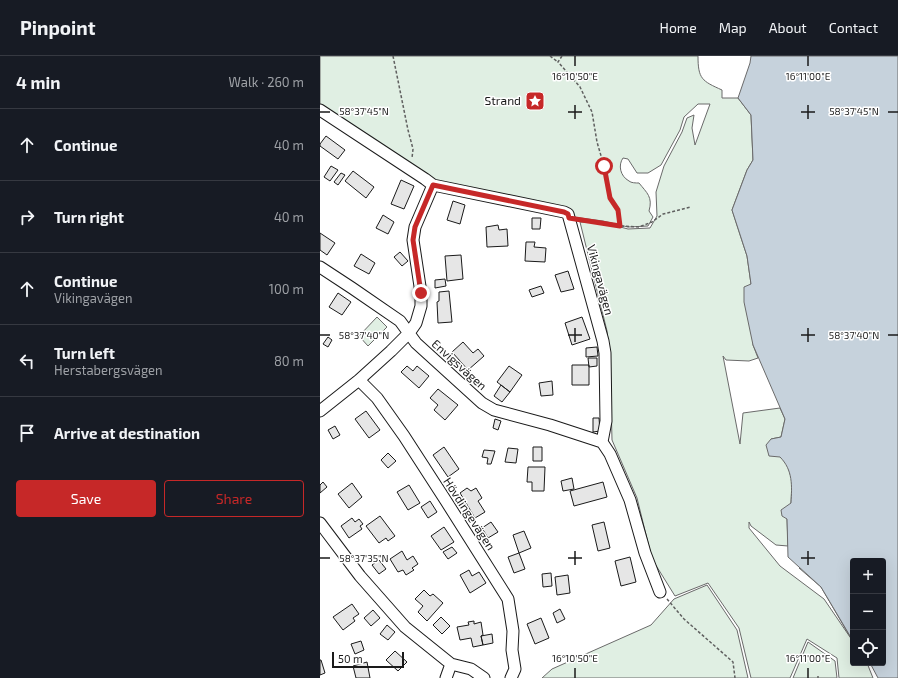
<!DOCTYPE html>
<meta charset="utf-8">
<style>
body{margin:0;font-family:"Exo 2",sans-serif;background:#20242c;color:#f1f3f6}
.controls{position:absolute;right:12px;bottom:12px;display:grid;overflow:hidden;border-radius:4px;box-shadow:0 4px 16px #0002}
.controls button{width:36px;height:36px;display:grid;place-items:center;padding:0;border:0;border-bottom:1px solid #363941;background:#171b24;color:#f1f3f6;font:20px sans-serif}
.scale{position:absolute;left:12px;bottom:10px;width:72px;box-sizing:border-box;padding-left:4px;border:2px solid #1a1a1a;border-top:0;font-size:11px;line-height:14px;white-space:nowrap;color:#1a1a1a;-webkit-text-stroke:3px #fff;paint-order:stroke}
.stop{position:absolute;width:12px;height:12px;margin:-9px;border:3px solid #c62828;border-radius:50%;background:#fff}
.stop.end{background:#c62828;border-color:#fff;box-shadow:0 1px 4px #0008}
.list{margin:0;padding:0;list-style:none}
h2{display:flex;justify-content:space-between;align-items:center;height:52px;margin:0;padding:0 16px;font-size:17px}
h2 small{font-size:13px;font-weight:400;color:#9ea1a6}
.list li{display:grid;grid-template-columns:26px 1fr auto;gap:12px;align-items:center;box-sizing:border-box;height:72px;padding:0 16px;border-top:1px solid #363941}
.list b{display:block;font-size:15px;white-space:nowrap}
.list p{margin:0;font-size:13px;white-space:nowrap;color:#9ea1a6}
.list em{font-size:13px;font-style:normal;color:#9ea1a6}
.actions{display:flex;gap:8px;padding:12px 16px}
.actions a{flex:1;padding:9px 0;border:1px solid #c62828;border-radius:4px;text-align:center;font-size:14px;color:#c62828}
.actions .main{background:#c62828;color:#fff}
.icon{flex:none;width:22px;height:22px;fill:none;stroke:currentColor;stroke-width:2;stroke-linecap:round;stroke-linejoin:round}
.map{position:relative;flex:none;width:578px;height:622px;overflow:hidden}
header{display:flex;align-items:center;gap:24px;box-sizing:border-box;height:56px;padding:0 20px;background:#171b24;border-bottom:1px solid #363941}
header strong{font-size:19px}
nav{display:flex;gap:22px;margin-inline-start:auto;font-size:14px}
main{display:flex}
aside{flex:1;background:#171b24}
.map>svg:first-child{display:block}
.green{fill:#e0efe3;stroke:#6a6a6a}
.water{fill:#c6d2dc;stroke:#6a6a6a}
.building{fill:#e6e6e6;stroke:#1a1a1a}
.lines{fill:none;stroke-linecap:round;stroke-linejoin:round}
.minor-casing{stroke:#1a1a1a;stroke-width:13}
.path{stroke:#5f5f5f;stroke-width:1.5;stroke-dasharray:3 2;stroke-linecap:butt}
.minor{stroke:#fff;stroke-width:11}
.route{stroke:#c62828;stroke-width:5}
.ticks{fill:none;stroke:#1a1a1a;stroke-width:1.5}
.labels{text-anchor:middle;stroke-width:3;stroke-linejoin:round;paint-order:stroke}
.poi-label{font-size:12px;fill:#1a1a1a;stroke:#fff;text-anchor:end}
.street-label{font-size:12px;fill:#1a1a1a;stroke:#fff}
.ticks-label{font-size:10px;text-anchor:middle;fill:#1a1a1a;stroke:#fff;stroke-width:3;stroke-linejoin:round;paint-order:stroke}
</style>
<header>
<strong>Pinpoint</strong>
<nav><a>Home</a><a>Map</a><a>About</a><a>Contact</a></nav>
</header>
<main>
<aside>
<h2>4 min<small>Walk · 260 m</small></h2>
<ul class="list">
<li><svg class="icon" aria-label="ahead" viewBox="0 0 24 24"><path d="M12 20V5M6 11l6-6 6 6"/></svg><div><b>Continue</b></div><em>40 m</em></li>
<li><svg class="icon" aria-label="right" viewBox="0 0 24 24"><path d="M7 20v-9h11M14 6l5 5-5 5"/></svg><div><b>Turn right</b></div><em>40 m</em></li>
<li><svg class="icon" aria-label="ahead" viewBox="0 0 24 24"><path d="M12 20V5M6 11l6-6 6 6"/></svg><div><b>Continue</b><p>Vikingavägen</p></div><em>100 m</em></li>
<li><svg class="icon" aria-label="left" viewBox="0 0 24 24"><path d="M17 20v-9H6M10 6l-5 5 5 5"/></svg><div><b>Turn left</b><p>Herstabergsvägen</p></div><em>80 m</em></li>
<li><svg class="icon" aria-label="arrive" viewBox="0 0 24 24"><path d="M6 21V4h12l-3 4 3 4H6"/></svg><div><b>Arrive at destination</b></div></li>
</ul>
<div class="actions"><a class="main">Save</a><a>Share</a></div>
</aside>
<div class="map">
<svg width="578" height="622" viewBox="0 0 578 622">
<rect width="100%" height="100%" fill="#fff"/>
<path class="green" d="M0,0H378C378,23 382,25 402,34V42H418L431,59L433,104L427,114L412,154L427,200L431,228L433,289L438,302L429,305L406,304L403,300L420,388L423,357L460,352L465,363L461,381L451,383L460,401L467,407L472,424L471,447L467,462L468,490L456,489L431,470L429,466V472L460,510L504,543L532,584L501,531L479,512L495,514L533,585V607H547L553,622H519L517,602L487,583L470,622H431L419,572L388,527L355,540L332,503L317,442L292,384L290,303L287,275L260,166L285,167L308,173L330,172L337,160L336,136L344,110L362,76L367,62L374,59L372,72L375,89L390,48H378L364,61L360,74L341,109L328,117H317L308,103L303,102C298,109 300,120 309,125C311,127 316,127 319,127C327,137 333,141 329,155L333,161L328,170L308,171L283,165L253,161L110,127L0,51Z
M57,261L67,271L48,290L39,280Z
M387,529L417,574L428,622H222L232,613L331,569L354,543Z
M488,586L515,605L517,622H473Z"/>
<path class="water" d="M431,0H578V622H558L550,607H563V505H533V585L501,531L468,501L467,463L462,460L461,454L471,447C472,430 473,414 460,401L449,400L446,389L451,383L461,381L465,363L433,289L424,246V231L431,228L427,200L412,154L427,114L433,104L431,59L418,42L430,7Z"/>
<path class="building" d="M6,80L25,94L18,103L0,90V88Z
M11,110L18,114L10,125L4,121Z
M33,115L54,131L46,142L25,125Z
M21,117L25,119L18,129L14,126Z
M81,124L94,130L84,153L71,148Z
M133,145L145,149L140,168L127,164Z
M63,159L74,166L68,178L56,172Z
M212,162H221L220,173H212Z
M178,169L179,174L187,173L188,190L167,191L166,171Z
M0,177L15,187L7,199L0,194Z
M206,186H215L214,191L226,192L225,206L205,205Z
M80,196L88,205L82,210L74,201Z
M41,198L55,207L49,218L34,210Z
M141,199L143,223L127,225L125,200Z
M248,215L254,233L241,236L235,219Z
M125,223L126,230L115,232V224Z
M221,230L224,237L212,241L209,234Z
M129,235L132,266L118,267L117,246L119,245V236Z
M18,237L31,246L22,259L9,251Z
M262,261L270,283L252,289L245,267Z
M8,281L12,284L8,291L3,288Z
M143,286L153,297L158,293L164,300L148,314L132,296Z
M277,291L278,300L266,301V292Z
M268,302H277V310L269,311Z
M252,309H269V329H252Z
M87,310L93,315L97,310L109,320L99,332L81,316Z
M189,310L202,319L190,336L177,326Z
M232,325L233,339L221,340L219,327Z
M181,329L190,336L182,346L174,340Z
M118,333L138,349L125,364L114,354L118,349L110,342Z
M46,355L60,374L49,382L35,363Z
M273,362H279L280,375L273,376Z
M175,363L181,365L178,374L173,372Z
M15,370L20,379L13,383L8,374Z
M124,391L139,413L128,421L113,399Z
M213,391H222V405H213Z
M188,392L198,393L196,407L185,406Z
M164,394L175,395L171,408H167L168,402L162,401Z
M68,397L76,405L68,412L61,404Z
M208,411H225L224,435H212V426H207Z
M252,422L254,433L243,435L241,425Z
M3,426L7,431L0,437V429Z
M283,426L287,441L254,450L250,435Z
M32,427L42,441L29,452L18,438Z
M89,429L100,447L88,454L77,436Z
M147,432L151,435L156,432L162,442L158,445L165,456L155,462L140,437Z
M110,445L117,456L108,462L101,451Z
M60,460L75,480L68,485L66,482L59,487L46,470Z
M32,462L35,466L39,463L43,468L40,470L42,473L29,482L21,470Z
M171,466L178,476L168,482L162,472Z
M284,466L290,492L278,495L272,469Z
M124,471L134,486L121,494L111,480Z
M204,475L211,492L199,497L193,479Z
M132,491L137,497L128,503L123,496Z
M82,495L87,504L93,500L98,508L92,512L94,514L86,519L83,514L78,516L70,503Z
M199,497L205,513L194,517L188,501Z
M310,501L316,526L301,530L295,505Z
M59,504L66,513L59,518L52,509Z
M149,514L152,520L159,516L166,527L150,537L140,519Z
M231,517L232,530L223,531L222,518Z
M248,519L250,537L237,539L235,521Z
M104,534L110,540L113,538L123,547L107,565L98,556L103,550L95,543Z
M32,548L39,558L33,562L35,565L23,574L13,561Z
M240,553L245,563L237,567L233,557Z
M53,554L60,562L51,570L44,562Z
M121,561L130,570L122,578L113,569Z
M221,562L229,582L215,588L207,568Z
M154,565V568L161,566L163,579L161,580L163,589L153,591L151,582L140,584L137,571L149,569L148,566Z
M67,569L75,576L68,584L60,578Z
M172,578L173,587L163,589L161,580Z
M41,585L44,594L35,598L31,588Z
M75,595L87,606L78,615L66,604Z
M0,604H1L5,617L0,619Z
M47,606L50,622H36L33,610Z"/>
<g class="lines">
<g class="minor-casing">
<path id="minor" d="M0,54L105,123L113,129L244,156L248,158L283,285L285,297L286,365L282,386L290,398L310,444L325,497L340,536
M0,211L32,232L80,265L96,287L162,347L174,354L230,369L282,386
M39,324L57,342L84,380L126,445L188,543L193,575L192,594L195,613L191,622
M0,355L39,324L71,295L89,277L96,267L101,250V237L93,184L95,171L113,129
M0,467L40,520L85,571L131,608
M126,622L131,608L151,613L164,622"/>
</g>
<path class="path" d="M73,0L88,74L93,93L92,102
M230,0L238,6
M242,0L238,6L260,31L272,56L277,86L284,110L290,142L297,154L301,170L261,164
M301,170L319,171L332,166L343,158L371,151
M347,543L364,563L413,606L415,622
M498,620V622"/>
<use href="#minor" class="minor"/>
</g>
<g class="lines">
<path class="route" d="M101,237L93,184L95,171L113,129L244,156L248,158L249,162L300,170L298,154L290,142L284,110"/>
</g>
<path class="ticks" d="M255,0V10M488,0V10M255,49V63M488,49V63M0,56H10M248,56H262M481,56H495M568,56H578M255,272V286M488,272V286M0,279H10M248,279H262M481,279H495M568,279H578M255,495V509M488,495V509M0,502H10M248,502H262M481,502H495M255,612V622M488,612V622"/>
<defs>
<g id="sight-square" transform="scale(1)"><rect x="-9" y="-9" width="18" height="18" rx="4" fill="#c62828" stroke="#fff"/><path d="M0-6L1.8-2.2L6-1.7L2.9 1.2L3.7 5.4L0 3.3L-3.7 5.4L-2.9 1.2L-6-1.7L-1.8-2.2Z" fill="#fff"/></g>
</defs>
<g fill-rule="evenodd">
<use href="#sight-square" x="215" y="45"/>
</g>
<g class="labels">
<g class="poi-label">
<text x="201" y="49">Strand</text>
</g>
<g class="street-label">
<text transform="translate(280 224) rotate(75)" y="4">Vikingavägen</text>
<text transform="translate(139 309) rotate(42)" y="4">Envigsvägen</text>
<text transform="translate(149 458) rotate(57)" y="4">Hövdingevägen</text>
</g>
</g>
<g class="ticks-label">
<text x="255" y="24">16°10'50"E</text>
<text x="488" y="24">16°11'00"E</text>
<text x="44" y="59">58°37'45"N</text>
<text x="534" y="59">58°37'45"N</text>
<text x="44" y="283">58°37'40"N</text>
<text x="534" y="283">58°37'40"N</text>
<text x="44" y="506">58°37'35"N</text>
<text x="255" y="606">16°10'50"E</text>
<text x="488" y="606">16°11'00"E</text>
</g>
</svg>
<div class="controls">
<button>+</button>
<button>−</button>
<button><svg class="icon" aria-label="locate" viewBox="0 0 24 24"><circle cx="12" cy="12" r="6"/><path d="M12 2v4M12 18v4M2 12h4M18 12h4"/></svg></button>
</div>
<div class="scale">50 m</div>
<div class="stop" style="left:284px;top:110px"></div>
<div class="stop end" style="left:101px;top:237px"></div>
</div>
</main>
